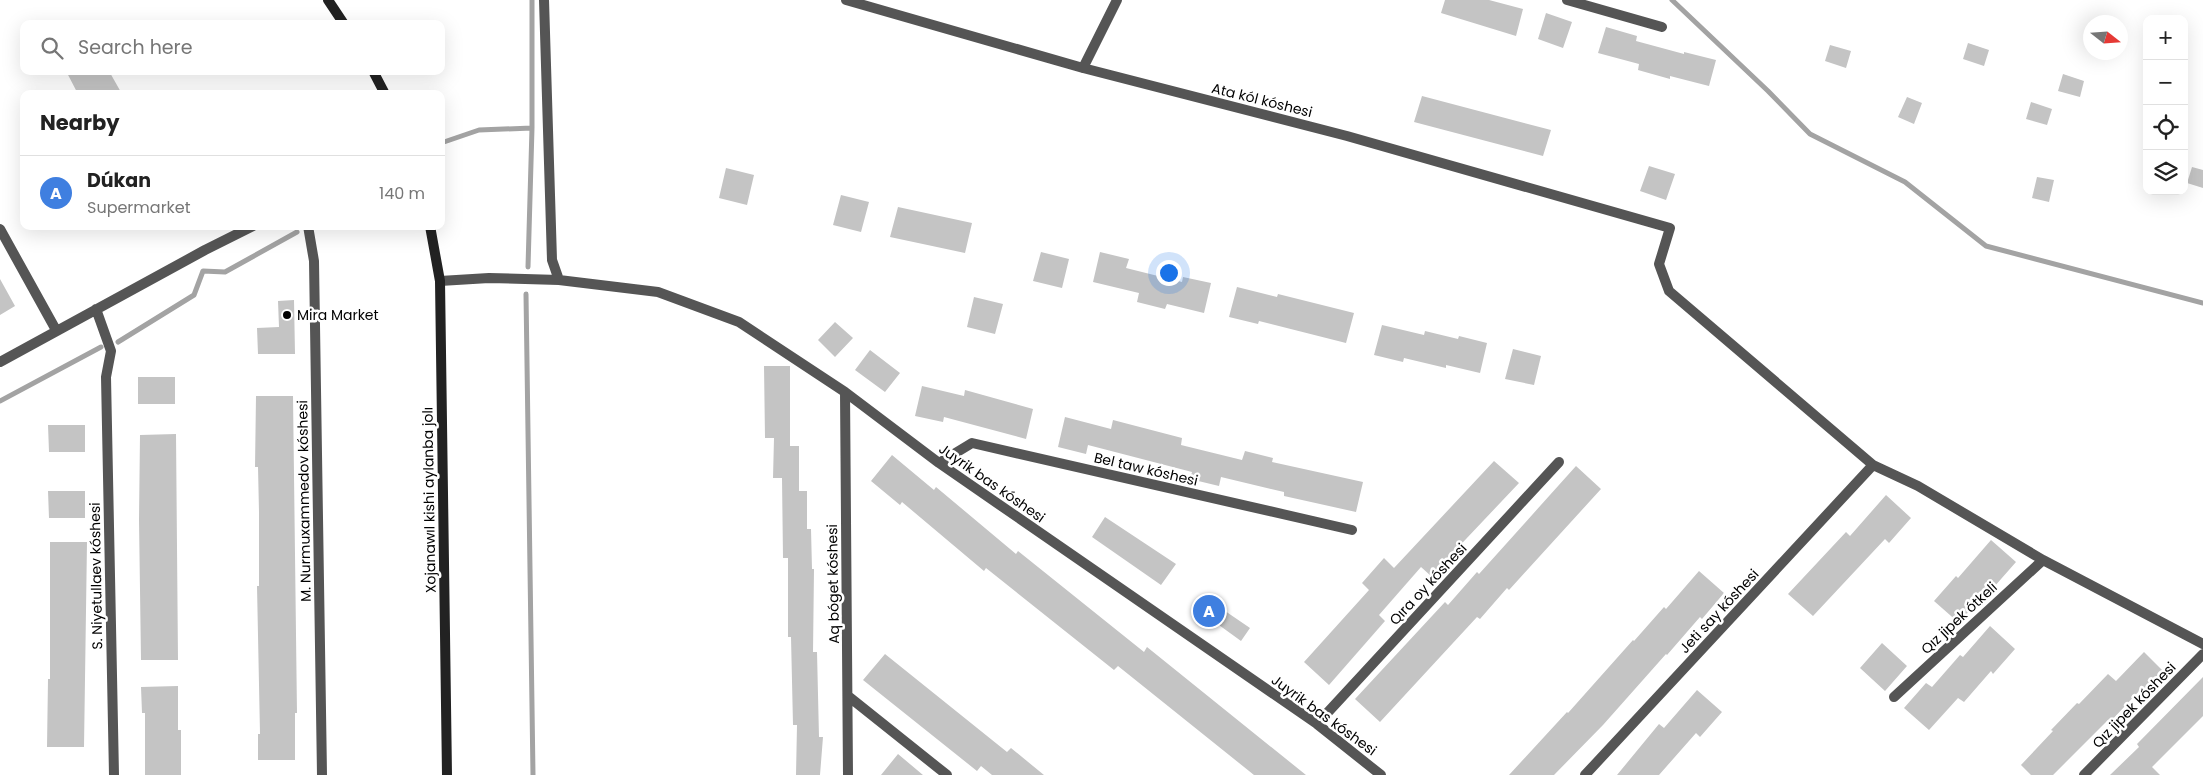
<!DOCTYPE html>
<meta charset="utf-8">
<style>
body{margin:0;font-family:Poppins,sans-serif;background:#f2f2f2;color:#222}
.controls{position:absolute;right:15px;top:15px;display:grid;overflow:hidden;border-radius:10px;box-shadow:0 5px 20px #0002}
.controls button{width:45px;height:45px;display:grid;place-items:center;padding:0;border:0;border-bottom:1px solid #e0e0e0;background:#fff;color:#222;font:25px sans-serif}
.compass{position:absolute;left:2083px;top:15px;width:45px;height:45px;border-radius:50%;background:#fff;box-shadow:0 5px 20px #0002;rotate:107deg}
.you{position:absolute;left:1168px;top:272px;width:18px;height:18px;margin:-12px;border:4px solid #fff;border-radius:50%;background:#1a73e8;box-shadow:0 0 0 8px #1a73e833}
.badge{display:grid;place-items:center;width:32px;height:32px;border-radius:50%;background:#2563eb;color:#fff;font-size:16px;font-weight:700}
.pin{position:absolute;translate:-50% -50%;border:2px solid #fff;box-shadow:0 1px 5px #0006}
.list{margin:0;padding:0;list-style:none}
h2{display:flex;justify-content:space-between;align-items:center;height:65px;margin:0;padding:0 20px;font-size:21px}
h2 small{font-size:16px;font-weight:400;color:#767676}
.list li{display:grid;grid-template-columns:32px 1fr auto;gap:15px;align-items:center;box-sizing:border-box;height:75px;padding:0 20px;border-top:1px solid #e0e0e0}
.list b{display:block;font-size:19px;white-space:nowrap}
.list p{margin:0;font-size:16px;white-space:nowrap;color:#767676}
.list em{font-size:16px;font-style:normal;color:#767676}
.icon{flex:none;width:28px;height:28px;fill:none;stroke:currentColor;stroke-width:2;stroke-linecap:round;stroke-linejoin:round}
.map{position:relative;flex:none;width:2203px;height:775px;overflow:hidden}
.search{position:absolute;background:#fff;box-shadow:0 5px 20px #0002;left:20px;top:20px;width:425px;height:55px;display:flex;align-items:center;gap:12px;box-sizing:border-box;padding:0 18px;border-radius:10px;color:#767676;font-size:19px}
.panel{position:absolute;background:#fff;box-shadow:0 5px 20px #0002;left:20px;top:90px;width:425px;height:140px;border-radius:10px}
.map>svg:first-child{display:block}
.lines{fill:none;stroke-linecap:round;stroke-linejoin:round}
.stream{stroke:#a3a3a3;stroke-width:5}
.building{fill:#c4c4c4}
.street{stroke:#555;stroke-width:10}
.secondary{stroke:#222;stroke-width:10}
.poi-dot{fill:#000;stroke:#fff;stroke-width:2}
.labels{text-anchor:middle;stroke-width:5;stroke-linejoin:round;paint-order:stroke}
.street-label{font-size:14px;fill:#000;stroke:#fff}
.poi-label{font-size:14px;fill:#000;stroke:#fff;text-anchor:start}
</style>
<div class="map">
<svg width="2203" height="775" viewBox="0 0 2203 775">
<rect width="100%" height="100%" fill="#fff"/>
<g class="lines">
<path class="stream" d="M1672,0L1768,91L1810,134L1905,182L1986,246L2203,303
M441,143L479,130L532,128
M528,267L532,128V0
M526,294L533,775
M118,342L194,295L203,271L225,272L297,232
M0,401L101,347"/>
</g>
<path class="building" d="M1445,0H1489L1523,9L1516,36L1441,13Z
M1546,13L1572,22L1563,48L1538,39Z
M1606,27L1637,36L1636,41L1684,54V52L1716,60L1709,86L1670,76V79L1638,70L1639,64L1598,53Z
M1968,43L1989,50L1984,66L1963,59Z
M1830,45L1851,51L1846,68L1825,61Z
M66,71H109L122,94H78Z
M2063,74L2084,81L2080,97L2058,91Z
M1422,96L1551,130L1543,156L1414,122Z
M1907,97L1922,103L1914,124L1898,117Z
M2031,102L2052,109L2047,125L2026,119Z
M1649,166L1675,174L1666,200L1640,191Z
M2192,167L2203,170V188L2187,183Z
M726,168L754,175L747,205L719,198Z
M2037,177L2054,180L2049,202L2032,198Z
M841,195L869,202L861,232L833,225Z
M898,207L972,223L965,253L890,237Z
M1041,252L1069,259L1062,288L1033,281Z
M1100,252L1129,259L1126,268L1182,282L1183,277L1211,283L1204,313L1167,304L1165,309L1137,302L1139,293L1093,282Z
M0,279L15,306L0,315Z
M1237,287L1277,297L1278,294L1354,313L1346,343L1259,321L1258,324L1229,317Z
M974,297L1003,304L995,334L967,327Z
M294,300L295,354H258L257,328L279,327L278,301Z
M835,322L853,338L835,357L818,340Z
M1382,325L1424,335L1425,331L1458,339L1459,336L1487,343L1480,373L1446,365V368L1404,358L1403,362L1374,355Z
M1513,349L1541,356L1534,385L1505,379Z
M870,350L900,373L885,392L855,370Z
M764,366H790V446H799V491H807V529H811L812,569H814L813,652H817L819,737H823L820,775H796L797,725H793L791,637H788V558H783L782,478H773L774,438H765Z
M138,377H175V404H138Z
M922,386L964,396L965,390L1033,409L1026,439L944,417L943,422L915,416Z
M256,396H293L297,713H295V760H258V734H260L257,586H259V512L258,467H255Z
M1065,417L1111,429L1113,420L1182,438L1181,445L1242,460L1245,451L1273,458L1272,462L1363,482L1356,512L1284,496V492L1221,477L1219,486L1190,479L1192,472L1088,445L1086,454L1058,447Z
M48,425H85V452H49Z
M176,434L178,660H141L139,520L140,435Z
M892,455L934,490L936,487L1016,554L1018,551L1144,652L1147,647L1306,775H1254L1118,666L1114,670L986,568L984,571L902,502L900,505L871,481Z
M1494,461L1519,483L1431,576L1421,567L1379,615L1385,621L1329,685L1304,662L1369,590L1362,583L1384,558L1394,568Z
M1576,466L1601,489L1509,590L1507,588L1480,619L1477,617L1380,722L1355,699L1445,602L1448,605L1477,572L1479,574Z
M48,491H85V518H49Z
M1886,495L1911,518L1889,543L1885,539L1813,616L1788,594L1846,532L1850,536Z
M1105,517L1176,564L1161,585L1092,537Z
M1991,540L2016,562L1994,587L1992,585L1959,623L1934,601L1956,576L1958,578Z
M50,542H87L84,747H47L48,679H50Z
M1699,571L1724,593L1702,619L1700,617L1667,655L1666,654L1603,725L1554,775H1509L1567,712L1568,713L1633,640L1634,641L1664,607L1666,609Z
M1209,600L1250,628L1241,641L1201,612Z
M1990,626L2015,649L1993,674L1991,671L1964,702L1958,698L1929,730L1904,708L1926,683L1932,687L1960,655L1963,657Z
M1882,643L1907,666L1885,691L1860,668Z
M2144,652L2164,672L2143,693L2140,690L2111,721L2109,719L2053,775H2031L2021,765L2053,731L2051,730L2077,703L2079,704L2108,674L2116,681Z
M885,654L1007,752L1011,748L1044,775H992L981,766L977,771L863,680Z
M2203,677V716L2152,767L2160,775H2110L2139,747L2137,744Z
M178,686V730H181V775H145V713H142L141,687Z
M1697,690L1722,712L1700,737L1696,733L1659,775H1617L1659,724L1664,728Z
M898,754L923,775H881Z"/>
<g class="lines">
<path class="street" d="M544,0L552,260L559,280
M846,0L1083,68L1347,136L1670,228L1659,264L1669,291L1873,465L1918,486L2043,560L2203,644
M1567,0L1662,27
M1083,68L1117,0
M308,226L314,261L322,775
M0,229L56,330
M440,281L489,278L559,280L658,292L739,322L845,392L939,463L1317,724L1381,775
M96,309L111,351L106,377L114,775
M0,362L205,250L253,226
M845,392L848,775
M939,463L972,443L1352,530
M848,696L947,775
M1894,697L2043,560
M1317,724L1559,462
M1585,775L1873,465
M2084,775L2203,654"/>
<path class="secondary" d="M328,0L344,24
M373,71L385,94
M430,226L440,281L447,775"/>
</g>
<circle class="poi-dot" cx="287" cy="315" r="5"/>
<g class="labels">
<g class="street-label">
<text transform="translate(1262 100) rotate(14)" y="5">Ata kól kóshesi</text>
<text transform="translate(1146 469) rotate(13)" y="5">Bel taw kóshesi</text>
<text transform="translate(992 483) rotate(35)" y="5">Juyrik bas kóshesi</text>
<text transform="translate(429 500) rotate(-91)" y="5">Xojanawıl kishi aylanba jolı</text>
<text transform="translate(304 501) rotate(-91)" y="5">M. Nurmuxammedov kóshesi</text>
<text transform="translate(96 576) rotate(-91)" y="5">S. Niyetullaev kóshesi</text>
<text transform="translate(833 584) rotate(-91)" y="5">Aq bóget kóshesi</text>
<text transform="translate(1428 584) rotate(-47)" y="5">Qıra oy kóshesi</text>
<text transform="translate(1719 611) rotate(-47)" y="5">Jeti say kóshesi</text>
<text transform="translate(1959 618) rotate(-43)" y="5">Qız jipek ótkeli</text>
<text transform="translate(2134 705) rotate(-46)" y="5">Qız jipek kóshesi</text>
<text transform="translate(1324 715) rotate(36)" y="5">Juyrik bas kóshesi</text>
</g>
<g class="poi-label">
<text x="297" y="320">Mira Market</text>
</g>
</g>
</svg>
<div class="controls">
<button>+</button>
<button>−</button>
<button><svg class="icon" aria-label="locate" viewBox="0 0 24 24"><circle cx="12" cy="12" r="6"/><path d="M12 2v4M12 18v4M2 12h4M18 12h4"/></svg></button>
<button><svg class="icon" aria-label="layers" viewBox="0 0 24 24"><path d="M12 4l9 5-9 5-9-5zM3 14l9 5 9-5"/></svg></button>
</div>
<svg class="compass" viewBox="-18 -18 36 36"><path d="M0-13l5 13h-10z" fill="#e53935"/><path d="M0 13l5-13h-10z" fill="#767676"/></svg>
<div class="you"></div>
<div class="pin badge" style="left:1209px;top:611px;background:#3f7fe0">A</div>
<div class="search"><svg class="icon" aria-label="search" viewBox="0 0 24 24"><circle cx="10" cy="10" r="6"/><path d="M15 15l6 6"/></svg>Search here</div>
<section class="panel">
<h2>Nearby<small></small></h2>
<ul class="list">
<li><span class="badge" style="background:#3f7fe0">A</span><div><b>Dúkan</b><p>Supermarket</p></div><em>140 m</em></li>
</ul>
</section>
</div>
